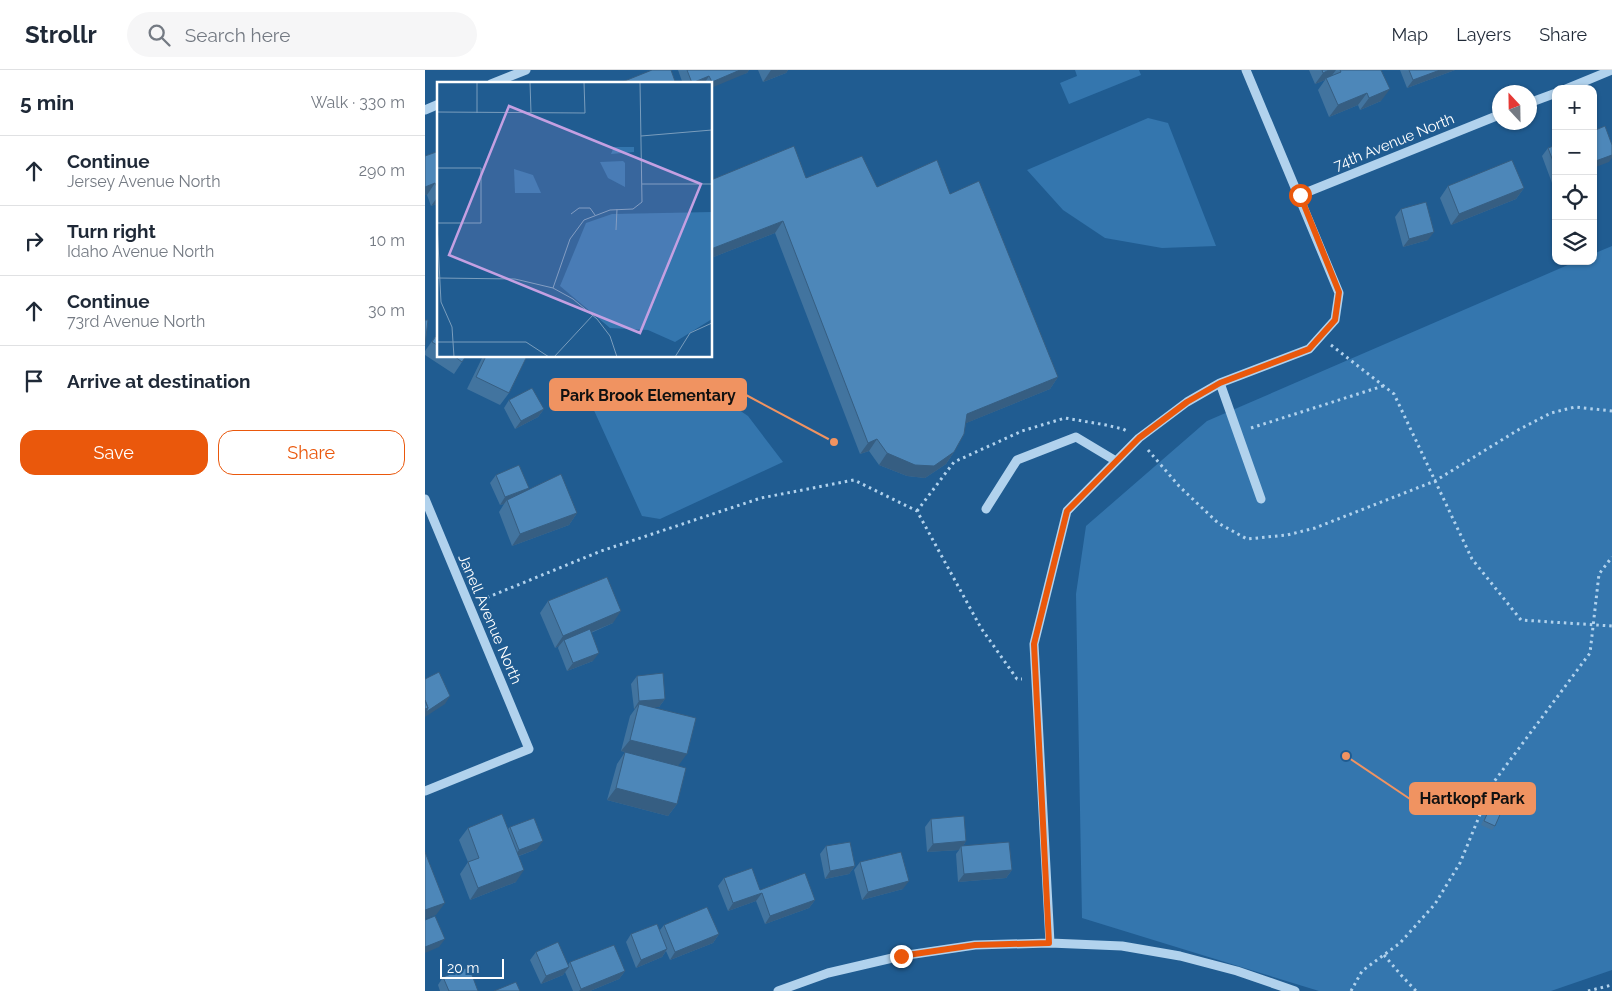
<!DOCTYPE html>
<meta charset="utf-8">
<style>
body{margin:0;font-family:Raleway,sans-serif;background:#f6f6f7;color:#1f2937}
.controls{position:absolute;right:15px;top:15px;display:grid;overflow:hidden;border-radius:10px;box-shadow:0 1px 4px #0004}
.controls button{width:45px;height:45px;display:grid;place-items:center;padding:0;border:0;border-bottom:1px solid #e0e1e3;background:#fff;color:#1f2937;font:25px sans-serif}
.compass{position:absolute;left:1067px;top:15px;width:45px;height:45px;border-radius:50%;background:#fff;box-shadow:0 1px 4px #0004;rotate:338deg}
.scale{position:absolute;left:15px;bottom:12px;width:64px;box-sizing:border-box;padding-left:5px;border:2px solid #fff;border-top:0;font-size:14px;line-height:18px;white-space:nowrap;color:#fff;-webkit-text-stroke:4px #205c91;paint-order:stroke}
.stop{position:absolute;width:15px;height:15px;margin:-11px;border:4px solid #ea580c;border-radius:50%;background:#fff}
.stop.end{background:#ea580c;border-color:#fff;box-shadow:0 1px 5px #0008}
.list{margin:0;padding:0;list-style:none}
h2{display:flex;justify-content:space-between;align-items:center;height:65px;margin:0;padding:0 20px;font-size:21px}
h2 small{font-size:16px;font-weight:400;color:#747a83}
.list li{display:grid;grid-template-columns:32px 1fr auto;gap:15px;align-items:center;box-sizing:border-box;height:70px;padding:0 20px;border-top:1px solid #e0e1e3}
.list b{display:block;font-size:19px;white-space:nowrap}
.list p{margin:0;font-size:16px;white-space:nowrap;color:#747a83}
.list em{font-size:16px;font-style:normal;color:#747a83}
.actions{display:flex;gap:10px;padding:15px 20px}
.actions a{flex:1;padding:11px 0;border:1px solid #ea580c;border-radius:15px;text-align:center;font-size:18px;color:#ea580c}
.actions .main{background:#ea580c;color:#fff}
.icon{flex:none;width:28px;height:28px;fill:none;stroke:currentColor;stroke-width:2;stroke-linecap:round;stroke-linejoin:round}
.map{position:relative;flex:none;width:1187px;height:921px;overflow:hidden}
header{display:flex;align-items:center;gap:30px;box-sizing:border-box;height:70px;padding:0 25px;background:#fff;border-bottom:1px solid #e0e1e3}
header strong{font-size:24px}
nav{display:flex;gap:28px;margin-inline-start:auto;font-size:18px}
.search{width:350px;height:45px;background:#f6f6f7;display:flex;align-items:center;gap:12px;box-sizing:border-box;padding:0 18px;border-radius:28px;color:#747a83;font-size:19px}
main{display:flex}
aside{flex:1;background:#fff}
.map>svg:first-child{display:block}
.green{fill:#3476ae}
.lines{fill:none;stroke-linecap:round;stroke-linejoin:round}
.path{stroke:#b1d2ed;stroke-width:3;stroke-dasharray:2.5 4;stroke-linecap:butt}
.minor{stroke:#b1d2ed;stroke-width:9}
.wall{fill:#42749f}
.shaded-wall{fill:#365e82}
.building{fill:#4d87b9;stroke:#365e82}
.route{stroke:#ea580c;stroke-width:6}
.labels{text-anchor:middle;stroke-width:4;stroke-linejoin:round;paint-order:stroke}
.street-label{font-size:15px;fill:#fff;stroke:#205c91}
.inset-road{fill:none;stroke:#799dbd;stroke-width:1}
.view{fill:#c4a0e2;fill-opacity:0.15;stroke:#c4a0e2;stroke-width:2.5}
.inset-edge{fill:none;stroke:#fff;stroke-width:2.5}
.leader{fill:none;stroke:#f09361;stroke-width:2}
.callout-dot{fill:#f09361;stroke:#205c91;stroke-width:2}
.callout{fill:#f09361;stroke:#f09361;stroke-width:2}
.callout-label{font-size:16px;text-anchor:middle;font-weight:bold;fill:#111}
</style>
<header>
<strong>Strollr</strong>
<div class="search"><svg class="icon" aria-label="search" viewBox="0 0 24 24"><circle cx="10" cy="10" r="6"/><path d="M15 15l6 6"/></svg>Search here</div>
<nav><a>Map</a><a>Layers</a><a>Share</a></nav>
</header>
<main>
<aside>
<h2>5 min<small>Walk · 330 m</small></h2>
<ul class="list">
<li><svg class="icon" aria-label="ahead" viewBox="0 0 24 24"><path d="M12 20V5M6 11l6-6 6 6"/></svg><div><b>Continue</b><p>Jersey Avenue North</p></div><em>290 m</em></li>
<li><svg class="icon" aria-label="right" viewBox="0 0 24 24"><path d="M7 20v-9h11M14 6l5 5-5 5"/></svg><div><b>Turn right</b><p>Idaho Avenue North</p></div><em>10 m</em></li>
<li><svg class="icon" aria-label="ahead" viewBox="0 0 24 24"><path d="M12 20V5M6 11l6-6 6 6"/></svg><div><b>Continue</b><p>73rd Avenue North</p></div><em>30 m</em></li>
<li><svg class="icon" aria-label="arrive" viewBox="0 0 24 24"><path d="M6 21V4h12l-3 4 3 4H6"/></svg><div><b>Arrive at destination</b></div></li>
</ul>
<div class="actions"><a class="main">Save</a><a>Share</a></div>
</aside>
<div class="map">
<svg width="1187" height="921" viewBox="0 0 1187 921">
<rect width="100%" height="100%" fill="#205c91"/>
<path class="green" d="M650,0H714L716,5L644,34L635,13L652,6Z
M723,48L743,53L791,176L737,178L680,168L638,140L602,100Z
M1187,176V900L1126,921H894L657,848L651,524L661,456L782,351L1152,191H1168V184Z
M221,308L277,315L323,346L358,392L235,449L217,446L162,325Z"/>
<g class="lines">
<path class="path" d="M906,275L969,324L1047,489L1096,550L1187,556
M826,358L958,316
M723,380L754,416L793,453L822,469L862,465L890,458L1010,411L1093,360L1126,343L1150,337L1187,341
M492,441L529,392L597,361L640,348L681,355L698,359L702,361
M56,530L176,481L336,428L429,410L492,441L556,558L592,609H597
M959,885L976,905L991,921
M926,921L937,901L975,873L1010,834L1035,793L1068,713L1165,583L1174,504L1187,487
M1163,921L1187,915"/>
<path class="minor" d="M66,14L101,0
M1141,19L1187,0
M1104,33L1131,23
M0,40L14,34
M875,125L1074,45
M795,313L836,429
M0,429L104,679L0,721
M561,439L592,390L651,367L691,391
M625,873L609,574L642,441L714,368L762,332L795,313L884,279L910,250L914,223L821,0
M353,921L403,903L476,886L550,875L625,873L697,876L755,886L812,901L870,921"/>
</g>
<path class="wall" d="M253,0H324L322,3L286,14H258Z
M333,0H363L361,3L338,12Z
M884,0H956V31L935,40L933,35L904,47L893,20L900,10L890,14Z
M975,0H1030L982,18Z
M1131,75V112L1127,113L1117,86L1123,78Z
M14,81V133L6,136L2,125H0V86Z
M381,108L452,117L525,124L633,307L625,319L541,353L529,382L521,394L500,408L482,406L454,395L444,381L435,384L350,163L286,188V110Z
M1023,116L1099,118L1091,129L1026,155L1015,128Z
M976,139L1003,170L978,177L970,147Z
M14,261V286H41L29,304L0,285V281Z
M58,286H102L84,323L75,335L42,319Z
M84,330L119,339L113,347L90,359L79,338Z
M71,405L104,418L102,420L152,443L144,455L87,476L74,442L79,434L75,435L65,413Z
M123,531L188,553L166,563L168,591L142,601L133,578L134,576L130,578L115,543Z
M212,606L240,629L234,637H228L253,696L225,689L252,734L243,746L182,730L192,694L200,682L196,681L205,646L210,639H209L206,614Z
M1066,735L1070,756L1067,760L1056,755L1063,739Z
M506,749L541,771L538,776L587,800L581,808L533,812L531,784L534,780L502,782L500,757Z
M85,757L112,779L94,786L91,812L45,830L35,804L43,792L34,770L43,758L83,759Z
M401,776L430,796L424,804L400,809L395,784Z
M435,792L478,819L437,830L429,800Z
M299,808L335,820L390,830L384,838L340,854L331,831L303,841L293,816Z
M239,855L294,864L288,873L245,890L241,881L237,887L211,898L201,872L206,864L235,860Z
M111,882L143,895L145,892L200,901L194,909L165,921H148L140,902L138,905L116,914L105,890Z
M18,907L53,921H15L13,915Z"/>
<path class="shaded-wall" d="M315,0H324L322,3L286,18V14H285L287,12Z
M346,0H363L361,3L338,12Z
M904,0H911L905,8H901L900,10L890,14L898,3Z
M1015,0H1030L982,18L988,10Z
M284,6L279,14H266L267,13Z
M965,19L956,31L935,40L944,28Z
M942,23L933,35L904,47L913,35Z
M1187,85V88L1184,92L1168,98V92Z
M10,113L2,125H0V117Z
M1099,118L1091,129L1026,155L1034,144Z
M14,125V133L6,136Z
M358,151L350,163L286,188V179Z
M1009,162L1003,170L978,177L984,169Z
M633,307L625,319L534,356L542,344Z
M119,339L113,347L90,359L96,351Z
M452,369L444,381L435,384L443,373Z
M529,382L521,394L500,408L482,406L454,395L462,383Z
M104,418L98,426L82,430L79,434L75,435L80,427Z
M152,443L144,455L87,476L95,464Z
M196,541L188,553L140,573L139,570L134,576L130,578L138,566Z
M174,583L168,591L142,601L148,593Z
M25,626L20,634L0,647V639Z
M240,629L234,637L213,639L214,634L210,639H209L214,631Z
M205,670L262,684L253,696L196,681Z
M191,718L252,734L243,746L182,730Z
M118,771L112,779L88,788L94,780Z
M541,771L537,778L536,776L534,780L502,782L508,774Z
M430,796L424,804L400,809L405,801Z
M99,800L91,812L45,830L53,818Z
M587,800L581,808L533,812L539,804Z
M484,811L478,819L437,830L443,822Z
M337,823L331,831L303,841L308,833Z
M390,830L384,838L340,854L345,846Z
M20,833L11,845L0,849V840Z
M294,864L288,873L245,890L250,882Z
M20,869L14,877L0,883V877Z
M242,879L237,887L211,898L216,890Z
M144,897L138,905L116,914L121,906Z
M200,901L194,909L165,921H154L156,919Z"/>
<path class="building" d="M227,0H246L251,14H192Z
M262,0H315L287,12L284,6L267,13Z
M897,0H904L898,3Z
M915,0H956L965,19L944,28L942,23L913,35L901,8L916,2Z
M984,0H1015L988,10Z
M1180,56L1187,75V85L1168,92V61Z
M1131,75V99L1123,78Z
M369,76L381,108L437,86L452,117L512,90L525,124L554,111L633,307L542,344L539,364L529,382L509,396L490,395L462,383L452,369L443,373L358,151L286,179V110Z
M14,81V122L10,113L0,117V86Z
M1087,90L1099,118L1034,144L1023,116Z
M1001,132L1009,162L984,169L976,139Z
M0,250H3L0,275Z
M14,261V276L7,272Z
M29,286H41L37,292Z
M61,286H102L84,323L51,307Z
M107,318L119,339L96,351L84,330Z
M94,395L104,418L80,427L71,405Z
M136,404L152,443L95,464L82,430Z
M182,507L196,541L138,566L123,531Z
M165,559L174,583L148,593L139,570Z
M14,602L25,626L1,642L3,638L0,630V609Z
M238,603L240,629L214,631L212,606Z
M0,630L3,638L0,639Z
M214,634L271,648L262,684L205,670Z
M200,682L261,698L252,734L191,718Z
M1066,735L1077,740L1070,756L1059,751Z
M77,744L99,800L53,818L43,792L54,788L43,758Z
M539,746L541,771L508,774L506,749Z
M109,748L118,771L94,780L85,757Z
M425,772L430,796L405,801L401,776Z
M584,772L587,800L539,804L536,776Z
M0,782L20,833L0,840Z
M476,782L484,811L443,822L435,792Z
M327,798L335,820L380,803L390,830L345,846L337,823L308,833L299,808Z
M282,837L294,864L250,882L239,855Z
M10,846L20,869L0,877V850Z
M232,854L242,879L216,890L206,864Z
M133,872L144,897L121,906L111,882Z
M189,875L200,901L156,919L145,892Z
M44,897L53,921H24L18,907Z
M91,912L95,921H69Z"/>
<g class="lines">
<path class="route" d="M476,886L550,875L624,873L609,574L642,441L714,368L762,332L795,313L884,279L910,250L914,222L875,125"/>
</g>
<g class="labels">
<g class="street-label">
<text transform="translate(969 72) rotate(-22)" y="5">74th Avenue North</text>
<text transform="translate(65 549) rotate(67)" y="5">Janell Avenue North</text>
</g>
</g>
<g transform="translate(12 12)">
<rect width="275" height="275" fill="#205c91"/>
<path d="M177,65H197V70L174,72ZM186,79L188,81V105L171,96L163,80ZM77,87L96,93L104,111H78ZM275,130V237L238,260L211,248L173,246L123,204L149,141L175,132Z" fill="#3476ae"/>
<path class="inset-road" d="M40,0V31M93,0L94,31M0,30L148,31L147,0M204,54L275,48M0,86H44V141H0M205,102H275M134,132L142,126H153L158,133M0,142L4,220L15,245L17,275M179,148L180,127M0,196L78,197L116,206L136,217L160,237L173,254L180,275M116,206L133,157L147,138L173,128L196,127L205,120L203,0M0,260H89L112,275M117,275L156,233M238,275L253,251L275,241"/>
<path class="view" d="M72,24L264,102L203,251L12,173Z"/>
<rect width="275" height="275" class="inset-edge"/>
</g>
<path class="leader" d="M409 372L321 325M921 686L985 729"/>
<g class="callout-dot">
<circle cx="409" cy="372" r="5"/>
<circle cx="921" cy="686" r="5"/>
</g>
<g class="callout">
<rect x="125" y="309" width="196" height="31" rx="5"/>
<rect x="985" y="713" width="125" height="31" rx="5"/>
</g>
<g class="callout-label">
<text x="223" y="331">Park Brook Elementary</text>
<text x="1047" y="734">Hartkopf Park</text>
</g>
</svg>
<div class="controls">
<button>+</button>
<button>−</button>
<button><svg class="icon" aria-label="locate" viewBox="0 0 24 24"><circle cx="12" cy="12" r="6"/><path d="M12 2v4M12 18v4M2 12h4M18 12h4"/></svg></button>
<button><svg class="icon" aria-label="layers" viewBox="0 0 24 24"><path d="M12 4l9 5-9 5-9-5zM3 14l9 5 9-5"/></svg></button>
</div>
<svg class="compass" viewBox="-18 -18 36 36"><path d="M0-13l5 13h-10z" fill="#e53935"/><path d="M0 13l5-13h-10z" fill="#747a83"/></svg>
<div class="scale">20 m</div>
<div class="stop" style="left:875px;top:125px"></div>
<div class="stop end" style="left:476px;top:886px"></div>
</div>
</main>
